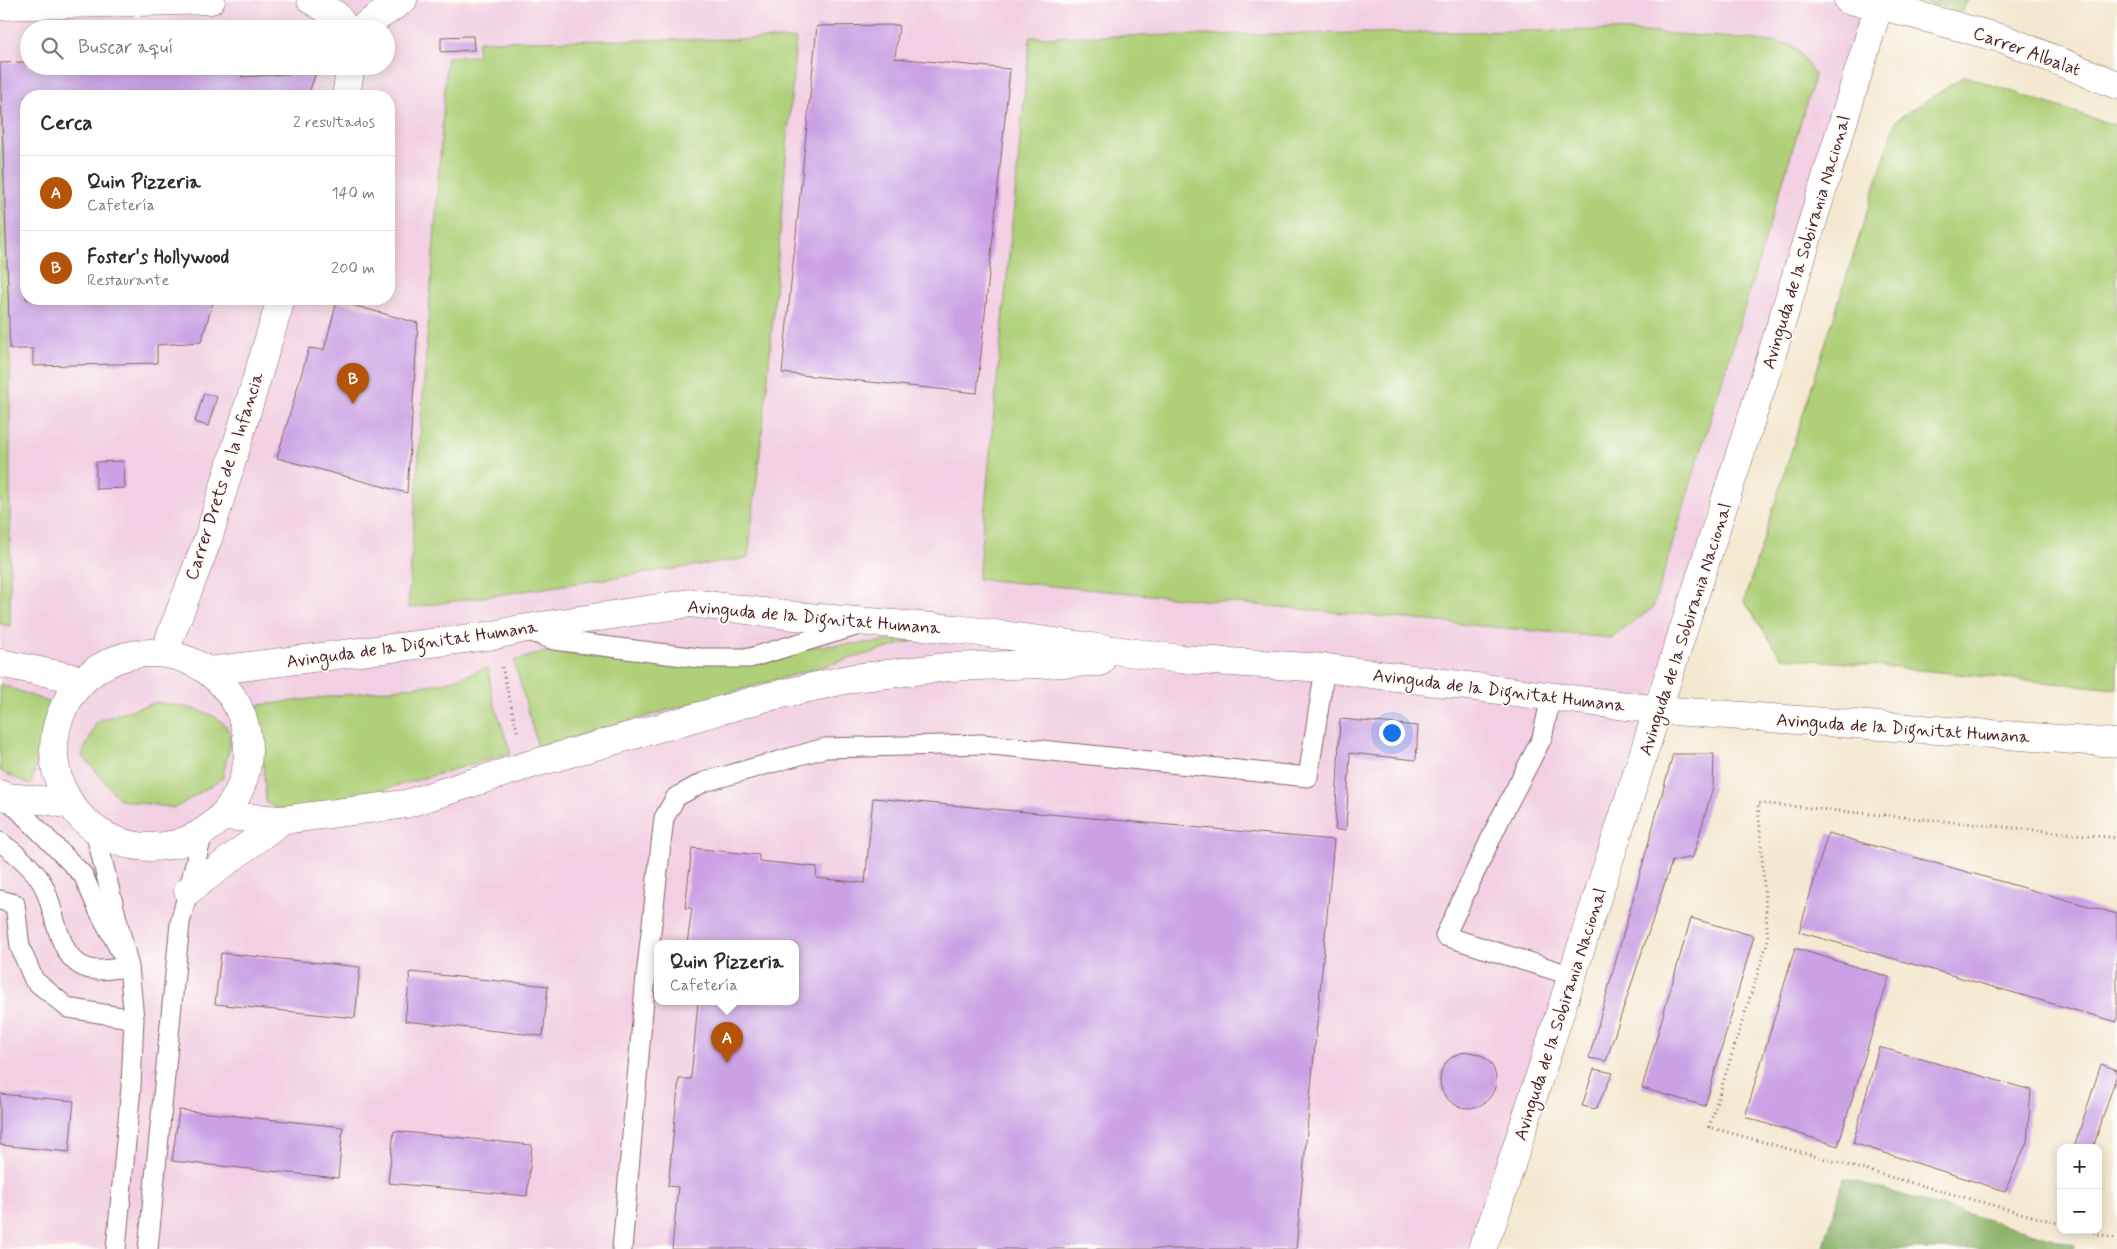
<!DOCTYPE html>
<html lang="es">
<meta charset="utf-8">
<style>
body{margin:0;font-family:Mynerve,sans-serif;background:#f2f2f3;color:#2b2b33}
.controls{position:absolute;right:15px;bottom:15px;display:grid;overflow:hidden;border-radius:10px;box-shadow:0 2px 12px #0003}
.controls button{width:45px;height:45px;display:grid;place-items:center;padding:0;border:0;border-bottom:1px solid #e1e1e2;background:#fff;color:#2b2b33;font:25px sans-serif}
.you{position:absolute;left:1391px;top:732px;width:18px;height:18px;margin:-12px;border:4px solid #fff;border-radius:50%;background:#1a73e8;box-shadow:0 0 0 8px #1a73e833}
.badge{display:grid;place-items:center;width:32px;height:32px;border-radius:50%;background:#b45309;color:#fff;font-size:16px;font-weight:700}
.pin{position:absolute;translate:-50% -41px;filter:drop-shadow(0 1px 2px #0008)}
.pin::after{content:'';position:absolute;top:26px;width:18px;height:15px;background:inherit;clip-path:polygon(0 0,100% 0,50% 100%)}
.popup{position:absolute;left:654px;top:940px;width:145px;height:65px;box-sizing:border-box;display:grid;place-content:center;border-radius:10px;background:#fff;filter:drop-shadow(0 1px 4px #0005);font-size:16px;white-space:nowrap;color:#7c7c81}
.popup b{font-size:19px;color:#2b2b33}
.popup::after{content:'';position:absolute;left:50%;top:100%;margin-left:-10px;border:10px solid transparent;border-top-color:#fff}
.list{margin:0;padding:0;list-style:none}
h2{display:flex;justify-content:space-between;align-items:center;height:65px;margin:0;padding:0 20px;font-size:21px}
h2 small{font-size:16px;font-weight:400;color:#7c7c81}
.list li{display:grid;grid-template-columns:32px 1fr auto;gap:15px;align-items:center;box-sizing:border-box;height:75px;padding:0 20px;border-top:1px solid #e1e1e2}
.list b{display:block;font-size:19px;white-space:nowrap}
.list p{margin:0;font-size:16px;white-space:nowrap;color:#7c7c81}
.list em{font-size:16px;font-style:normal;color:#7c7c81}
.icon{flex:none;width:28px;height:28px;fill:none;stroke:currentColor;stroke-width:2;stroke-linecap:round;stroke-linejoin:round}
.map{position:relative;flex:none;width:2117px;height:1249px;overflow:hidden}
.search{position:absolute;background:#fff;box-shadow:0 2px 12px #0003;left:20px;top:20px;width:375px;height:55px;display:flex;align-items:center;gap:12px;box-sizing:border-box;padding:0 18px;border-radius:28px;color:#7c7c81;font-size:19px}
.panel{position:absolute;background:#fff;box-shadow:0 2px 12px #0003;left:20px;top:90px;width:375px;height:215px;border-radius:20px}
.map>svg:first-child{display:block}
.built{fill:#f2cfe2;fill-rule:evenodd}
.green{fill:#afd079;stroke:#7c7852}
.forest{fill:#8bb269;stroke:#6a684a}
.building{fill:#caa1e5}
.lines{fill:none;stroke-linecap:round;stroke-linejoin:round}
.service-casing{stroke:#866565;stroke-width:21}
.minor-casing{stroke:#866565;stroke-width:29}
.path{stroke:#866565;stroke-width:3;stroke-dasharray:1 4;stroke-linecap:butt}
.service{stroke:#fff;stroke-width:19}
.minor{stroke:#fff;stroke-width:28}
.labels{text-anchor:middle;stroke-width:4;stroke-linejoin:round;paint-order:stroke}
.street-label{font-size:18px;fill:#4a1f2b;stroke:#fdfcf7}
</style>
<div class="map">
<svg width="2117" height="1249" viewBox="0 0 2117 1249">
<rect width="100%" height="100%" fill="#fdfcf7"/>
<filter id="ink" filterUnits="userSpaceOnUse"><feTurbulence type="fractalNoise" baseFrequency=".02" numOctaves="2"/><feDisplacementMap in="SourceGraphic" scale="10" xChannelSelector="R" yChannelSelector="G"/><feConvolveMatrix kernelMatrix="1 2 1 2 8 2 1 2 1" color-interpolation-filters="sRGB"/></filter>
<filter id="wash" filterUnits="userSpaceOnUse"><feTurbulence type="fractalNoise" baseFrequency=".0096" numOctaves="4" result="noise"/><feDisplacementMap in="SourceGraphic" scale="20" xChannelSelector="R" yChannelSelector="G"/><feGaussianBlur stdDeviation="1.12" result="paint"/><feColorMatrix in="noise" values="0 0 0 0 0 0 0 0 0 0 0 0 0 0 0 0 0 1.4 0 .05"/><feComposite in="paint" operator="in"/></filter>
<g filter="url(#wash)">
<rect width="100%" height="100%" fill="#f4e8d0"/>
<path class="built" d="M0,0H1876L1495,1182L1467,1249H0ZM29,29H386V66H29ZM26,96H389V299H26ZM658,944H796V1002H658Z"/>
<path class="green" d="M1917,0H1968L1962,12Z
M1614,30L1750,39L1793,45L1815,75L1653,608L1611,638L978,579L1030,37Z
M796,39L767,388L748,558L408,608L447,57L477,56L478,41Z
M1965,76L2117,126V689L1781,657L1744,601L1896,120Z
M0,83L10,349V626L0,624Z
M920,639L538,747L514,661L544,652L636,660Z
M488,668L492,696L511,753L323,807L279,809L266,803L262,746L252,706L442,683Z
M0,684L51,703L31,785L0,771Z
M157,702C179,707 225,709 230,736C231,744 224,770 222,779L175,808L120,800L82,755L97,721Z"/>
<path class="forest" d="M1844,1178L2075,1245L2074,1249H1823Z"/>
<g id="blocks">
<path class="building" d="M899,25L895,58L1010,69L977,393L782,373L817,26Z
M473,36L474,50L441,52V37Z
M29,62V66H241L242,77L316,72L308,96H26V299H214L201,342L157,345V363L33,366V349H10L0,63Z
M337,301L418,323L407,493L277,458L309,348L324,350Z
M204,393L217,397L208,426L195,422Z
M124,461L125,488L96,489V462Z
M1340,719L1418,726L1416,760L1350,753L1346,830H1335Z
M1673,754H1714L1713,787L1693,857L1672,861L1606,1061L1589,1058Z
M873,798L1334,840L1296,1249H672L678,1187L668,1186L679,1079H691L698,1002H796V944H687L692,908H685L692,848L759,855V861L817,867L816,878L865,883Z
M1828,833L2117,914V1022L1799,932Z
M1691,918L1754,936L1705,1106L1642,1088Z
M1795,948L1889,977L1838,1146L1745,1117Z
M221,953L360,967L355,1018L215,1004Z
M410,972L548,986L543,1036L405,1021Z
M1879,1047L2031,1090L2027,1142L2005,1191L1853,1143Z
M1440 1080a28 28 0 1 1 56 0a28 28 0 1 1-56 0Z
M2101,1064L2117,1070V1074L2093,1148H2074Z
M1594,1069L1613,1073L1596,1109L1582,1106Z
M0,1094L74,1101L69,1152L0,1145Z
M179,1110L343,1127L338,1178L172,1161Z
M394,1131L532,1145L527,1196L388,1183Z"/>
</g>
</g>
<g filter="url(#ink)">
<use href="#blocks" fill-opacity="0" stroke="#866565" stroke-width="1"/>
<g class="lines">
<g class="service-casing">
<path id="service" d="M526,630L554,640L699,658H750L856,626
M1551,697L1542,738L1500,819L1445,936L1573,976
M6,797L83,875L99,911L129,967L134,1019L131,1087L116,1249
M0,842C17,854 37,870 45,889C57,916 58,969 98,970C108,970 119,968 129,967L95,831
M0,900L15,904L20,947L34,980L68,1008L134,1019
M148,1249L180,923L203,833
M622,1249L646,976L664,818L676,797L704,782L825,748L982,744L1308,777L1325,668"/>
</g>
<g class="minor-casing">
<path id="minor" d="M311,0L336,15L346,29
M1848,0L1879,5L2007,40L2117,85
M0,6L211,0
M360,29L403,0
M346,96L351,66
M54 750a97 97 0 1 1 194 0a97 97 0 1 1-194 0Z
M168,653L169,640L209,536L281,299
M0,663L83,680
M209,671L495,635L521,629L691,603L795,616L957,629L1181,659L1325,668L1659,710L2117,743
M0,794L6,797L51,801L71,805
M223,816L282,820L406,804L525,766L767,697L854,678L947,667L1100,662
M188,891L282,820
M1482,1249L1493,1221L1767,370L1879,5"/>
</g>
<path class="path" d="M502,667L518,734
M2061,1224L1709,1127L1768,940L1758,803L2117,838
M2084,1230L2117,1239"/>
<use href="#service" class="service"/>
<use href="#minor" class="minor"/>
</g>
</g>
<g class="labels">
<g class="street-label">
<text transform="translate(2027 51) rotate(20)" y="6">Carrer Albalat</text>
<text transform="translate(1806 242) rotate(-73)" y="6">Avinguda de la Sobirania Nacional</text>
<text transform="translate(224 476) rotate(-72)" y="6">Carrer Drets de la Infancia</text>
<text transform="translate(814 617) rotate(5)" y="6">Avinguda de la Dignitat Humana</text>
<text transform="translate(1685 629) rotate(-72)" y="6">Avinguda de la Sobirania Nacional</text>
<text transform="translate(412 644) rotate(-8)" y="6">Avinguda de la Dignitat Humana</text>
<text transform="translate(1499 690) rotate(7)" y="6">Avinguda de la Dignitat Humana</text>
<text transform="translate(1903 728) rotate(4)" y="6">Avinguda de la Dignitat Humana</text>
<text transform="translate(1560 1014) rotate(-72)" y="6">Avinguda de la Sobirania Nacional</text>
</g>
</g>
</svg>
<div class="controls">
<button>+</button>
<button>−</button>
</div>
<div class="you"></div>
<div class="pin badge" style="left:727px;top:1063px">A</div>
<div class="popup"><b>Quin Pizzeria</b>Cafetería</div>
<div class="pin badge" style="left:353px;top:404px">B</div>
<div class="search"><svg class="icon" aria-label="search" viewBox="0 0 24 24"><circle cx="10" cy="10" r="6"/><path d="M15 15l6 6"/></svg>Buscar aquí</div>
<section class="panel">
<h2>Cerca<small>2 resultados</small></h2>
<ul class="list">
<li><span class="badge">A</span><div><b>Quin Pizzeria</b><p>Cafetería</p></div><em>140 m</em></li>
<li><span class="badge">B</span><div><b>Foster's Hollywood</b><p>Restaurante</p></div><em>200 m</em></li>
</ul>
</section>
</div>
